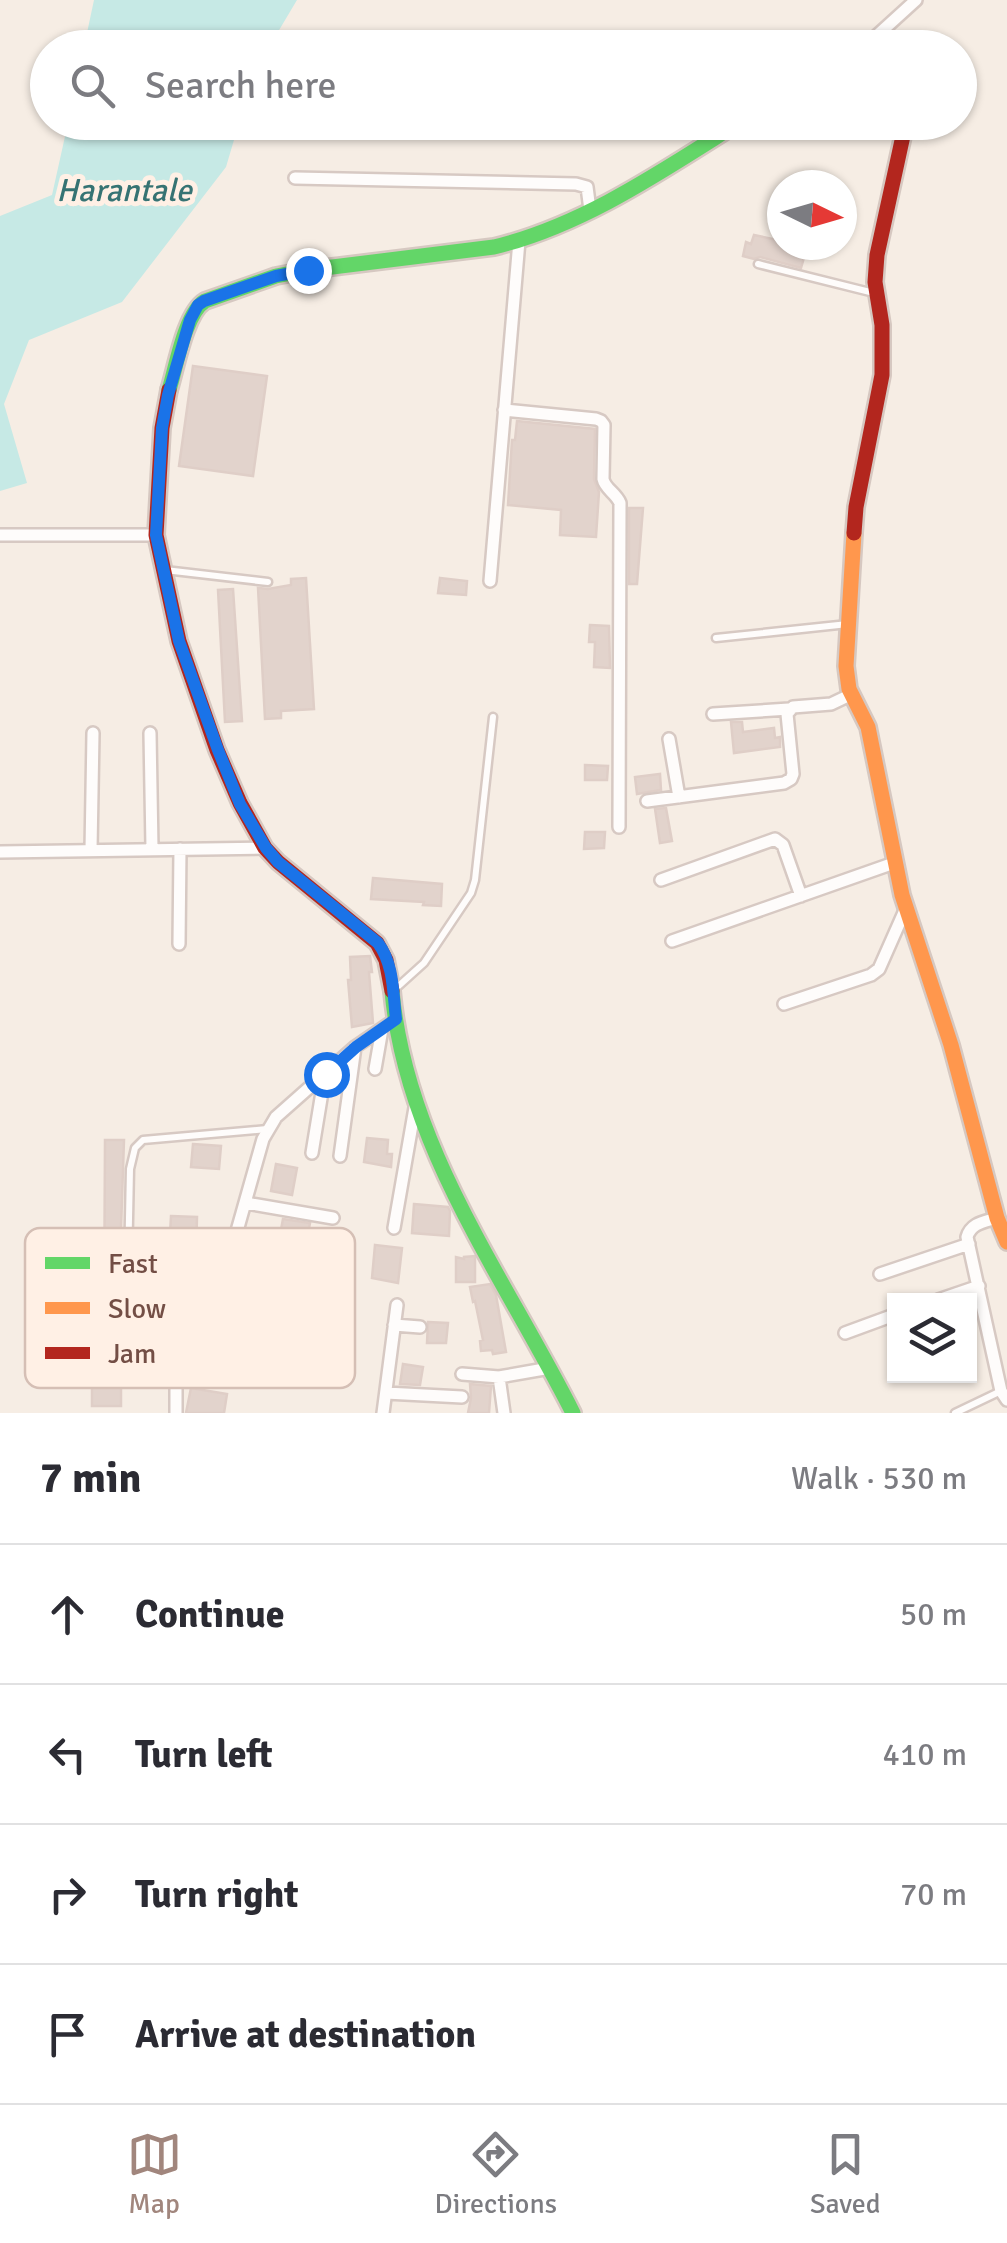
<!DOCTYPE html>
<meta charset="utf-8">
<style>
body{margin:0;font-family:Signika,sans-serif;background:#f2f2f3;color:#2b2b33}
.controls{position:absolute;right:30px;bottom:30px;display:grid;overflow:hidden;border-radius:0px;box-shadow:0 2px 8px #0004}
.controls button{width:90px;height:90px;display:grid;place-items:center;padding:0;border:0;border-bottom:2px solid #e1e1e2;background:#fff;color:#2b2b33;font:50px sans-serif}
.compass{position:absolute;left:767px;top:170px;width:90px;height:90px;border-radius:50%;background:#fff;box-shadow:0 2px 8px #0004;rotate:95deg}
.stop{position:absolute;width:30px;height:30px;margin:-22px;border:8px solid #1a73e8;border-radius:50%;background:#fff}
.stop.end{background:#1a73e8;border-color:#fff;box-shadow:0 2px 10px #0008}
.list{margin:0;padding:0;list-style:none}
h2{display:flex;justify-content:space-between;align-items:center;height:130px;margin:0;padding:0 40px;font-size:42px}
h2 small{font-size:32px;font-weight:400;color:#7c7c81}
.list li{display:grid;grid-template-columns:65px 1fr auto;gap:30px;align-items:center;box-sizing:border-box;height:140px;padding:0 40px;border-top:2px solid #e1e1e2}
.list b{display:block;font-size:38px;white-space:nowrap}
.list em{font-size:32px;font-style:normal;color:#7c7c81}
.icon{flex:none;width:55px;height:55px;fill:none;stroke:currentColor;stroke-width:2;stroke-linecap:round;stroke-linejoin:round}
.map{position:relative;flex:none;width:1007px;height:1413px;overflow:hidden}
.search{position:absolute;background:#fff;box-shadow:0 2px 8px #0004;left:30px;right:30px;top:30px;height:110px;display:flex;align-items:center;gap:25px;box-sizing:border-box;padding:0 35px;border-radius:55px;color:#7c7c81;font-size:38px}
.sheet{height:690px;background:#fff}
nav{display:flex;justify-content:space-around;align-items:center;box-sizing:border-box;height:140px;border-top:2px solid #e1e1e2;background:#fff;font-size:28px;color:#7c7c81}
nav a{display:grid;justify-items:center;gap:5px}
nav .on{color:#a1867d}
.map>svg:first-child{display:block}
.water{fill:#c6e9e5}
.building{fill:#e2d3cc;stroke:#dfcec7;stroke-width:2.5}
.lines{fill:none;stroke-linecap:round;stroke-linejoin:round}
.lane-casing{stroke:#d7c9c3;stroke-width:11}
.street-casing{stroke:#d7c9c3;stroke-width:16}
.fast-casing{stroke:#d6c8c1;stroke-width:20}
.slow-casing{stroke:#d6c8c1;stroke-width:20}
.jam-casing{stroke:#d6c8c1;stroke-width:20}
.lane{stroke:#fefcfb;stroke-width:6}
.street{stroke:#fefcfb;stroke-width:11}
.fast{stroke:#63d668;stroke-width:15}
.slow{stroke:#ff974d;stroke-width:15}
.jam{stroke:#b3261e;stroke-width:15}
.route{stroke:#1a73e8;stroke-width:12}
.labels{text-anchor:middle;stroke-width:10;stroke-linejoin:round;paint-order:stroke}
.water-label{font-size:32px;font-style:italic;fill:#367373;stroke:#fff0e5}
.key{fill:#fff0e5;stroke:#d5bfb5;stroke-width:2.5}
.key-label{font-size:28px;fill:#734e45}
</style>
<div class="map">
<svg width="1007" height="1413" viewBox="0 0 1007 1413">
<rect width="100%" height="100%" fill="#f6ede4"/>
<path class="water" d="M94,0H297L269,47H84Z
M68,123H239L226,167L122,302L29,340L4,404L27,483L0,491V216L52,195Z"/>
<path class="building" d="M754,235L782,241V245L807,247L801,268L760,257L754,259L743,256L746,242L751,244Z
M193,366L267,376L253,476L179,466Z
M517,421L595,429L594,479L599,492L596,537L560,535L561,510L508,505L512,440H515Z
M629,508H643L637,584H629Z
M306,578L314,709L281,711V718L265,719L258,588L268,589L291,585V579Z
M440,578L467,581L466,595L438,593Z
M233,589L242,721L225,722L218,590Z
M590,625L609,626L610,668L594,667L595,642H589Z
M731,722H742L743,732L774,728L775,738L780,737V747L734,753Z
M585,765L608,766L607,780H585Z
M660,774L661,790L637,794L635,777Z
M666,808L672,841L660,843L655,809Z
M585,832H605L604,848L584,849Z
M373,878L442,884L441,906L423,905L424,902L371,899Z
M370,956L372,972H369L373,1023L352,1027L348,980H351L350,957Z
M367,1138L388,1140L387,1154H392L391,1167L364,1162Z
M105,1140H124L120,1259L122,1322H104Z
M193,1144L221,1146L219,1169L191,1167Z
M276,1164L297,1168L292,1195L271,1191Z
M414,1204L448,1207L450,1211L449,1236L412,1233Z
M171,1216L197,1217L196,1254L169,1253Z
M283,1219L310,1223L307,1239L280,1235Z
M375,1245L402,1248L398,1283L372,1278Z
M475,1256V1282H456V1257L464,1259V1257Z
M490,1284L496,1295L506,1352L493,1354L492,1350L481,1351L480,1341L483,1340L475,1301L473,1302L470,1287Z
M428,1322L448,1323L446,1343H427Z
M403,1364L423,1367L420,1385L400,1384Z
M92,1374H121V1406H92Z
M470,1384L491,1386L489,1413H468L471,1398Z
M191,1388L227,1394L224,1413H186Z"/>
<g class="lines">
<g class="lane-casing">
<path id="lane" d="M758,264L874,293
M165,570L268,582
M716,638L848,624
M393,991L424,963L471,893L475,880L493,717
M127,1258L224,1262
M189,1335L138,1329L131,1324L127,1317L130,1169L135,1148L143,1140L267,1129
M955,1413L1001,1391"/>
</g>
<g class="street-casing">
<path id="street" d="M861,48L872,40L916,0
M295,178L576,184L587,187L590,210
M504,410L596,419L601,421L604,425L603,479C605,489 616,493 620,503L619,827
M0,535H156
M490,581L519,241
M713,714L789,709
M150,733L152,848
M669,739L679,797
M647,801L784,783L791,779L793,774L787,714L793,707L831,704L852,694
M91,850L93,733
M0,852L265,848
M661,880L775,839L783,845L801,896
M672,941L894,863
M179,944L180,849
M784,1004L871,975L879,969L906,908
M375,1069L382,1029
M312,1153L325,1074
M340,1156L355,1047
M246,1203L333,1218
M997,1218C984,1222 971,1223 967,1237L1001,1391L1007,1400
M394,1228L416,1102
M235,1238L319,1255
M880,1274L969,1244
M269,1299L276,1246
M938,1300L979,1286
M205,1309L318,1332
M394,1325L420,1327
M845,1333L894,1315
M242,1356L249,1319
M462,1374L499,1377L550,1368
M499,1377L504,1413
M386,1393L462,1397
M176,1413V1379L180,1353L185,1341L205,1309L235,1238L263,1139L276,1117L355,1047L396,1019
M383,1413L397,1305"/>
</g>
<g class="fast-casing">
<path id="fast" d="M169,390C176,368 185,313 205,301L276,276L308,270L494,247C584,225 662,171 740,122
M392,991C406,1147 505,1278 573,1413"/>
</g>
<g class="slow-casing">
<path id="slow" d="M854,533L846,666L849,689L868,727L902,895L951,1045L997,1218L1007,1242"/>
</g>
<g class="jam-casing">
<path id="jam" d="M169,390L162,428L156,535L179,641L217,750L240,803L265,848L278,862L377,943L386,960L392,991
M854,533L856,507L882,375V325L875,282L877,255L906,122"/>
</g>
<use href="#lane" class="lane"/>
<use href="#street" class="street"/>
<use href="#fast" class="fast"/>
<use href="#slow" class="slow"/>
<use href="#jam" class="jam"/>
</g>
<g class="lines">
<path class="route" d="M308,270L276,276L204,301L198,305L190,320L168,395L162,428L156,535L179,641L218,750L240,804L266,848L278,862L378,943C394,964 393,994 396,1019L356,1047L326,1074"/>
</g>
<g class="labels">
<g class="water-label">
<text x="124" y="201">Harantale</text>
</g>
</g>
<rect x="25" y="1228" width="330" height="160" rx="15" class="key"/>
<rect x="45" y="1257" width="45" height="12" fill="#63d668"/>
<rect x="45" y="1302" width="45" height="12" fill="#ff974d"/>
<rect x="45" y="1347" width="45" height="12" fill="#b3261e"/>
<g class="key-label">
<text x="108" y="1273">Fast</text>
<text x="108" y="1318">Slow</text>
<text x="108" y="1363">Jam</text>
</g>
</svg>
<div class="controls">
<button><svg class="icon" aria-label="layers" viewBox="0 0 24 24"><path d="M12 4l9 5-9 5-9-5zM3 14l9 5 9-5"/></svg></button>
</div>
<svg class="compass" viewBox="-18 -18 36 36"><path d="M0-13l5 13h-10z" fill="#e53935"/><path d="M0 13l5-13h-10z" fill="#7c7c81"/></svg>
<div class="stop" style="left:326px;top:1074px"></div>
<div class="stop end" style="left:308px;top:270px"></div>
<div class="search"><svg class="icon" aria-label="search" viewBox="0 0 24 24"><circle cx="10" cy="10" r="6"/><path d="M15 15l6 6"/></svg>Search here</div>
</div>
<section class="sheet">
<h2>7 min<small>Walk · 530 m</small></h2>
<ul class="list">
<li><svg class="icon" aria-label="ahead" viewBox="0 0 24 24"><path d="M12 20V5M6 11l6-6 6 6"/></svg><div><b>Continue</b></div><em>50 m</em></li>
<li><svg class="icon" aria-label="left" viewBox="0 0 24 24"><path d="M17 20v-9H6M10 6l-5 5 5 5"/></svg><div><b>Turn left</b></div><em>410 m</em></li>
<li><svg class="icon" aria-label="right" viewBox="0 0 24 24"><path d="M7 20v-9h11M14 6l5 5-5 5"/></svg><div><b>Turn right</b></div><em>70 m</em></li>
<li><svg class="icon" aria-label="arrive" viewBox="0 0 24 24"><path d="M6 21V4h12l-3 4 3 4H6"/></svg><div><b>Arrive at destination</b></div></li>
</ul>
</section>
<nav>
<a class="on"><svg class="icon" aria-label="map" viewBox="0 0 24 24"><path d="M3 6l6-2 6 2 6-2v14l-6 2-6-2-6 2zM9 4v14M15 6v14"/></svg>Map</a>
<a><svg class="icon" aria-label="directions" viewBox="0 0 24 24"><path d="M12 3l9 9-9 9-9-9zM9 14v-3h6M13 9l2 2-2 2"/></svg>Directions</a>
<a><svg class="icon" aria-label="saved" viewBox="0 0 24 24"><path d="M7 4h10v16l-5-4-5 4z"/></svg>Saved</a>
</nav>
